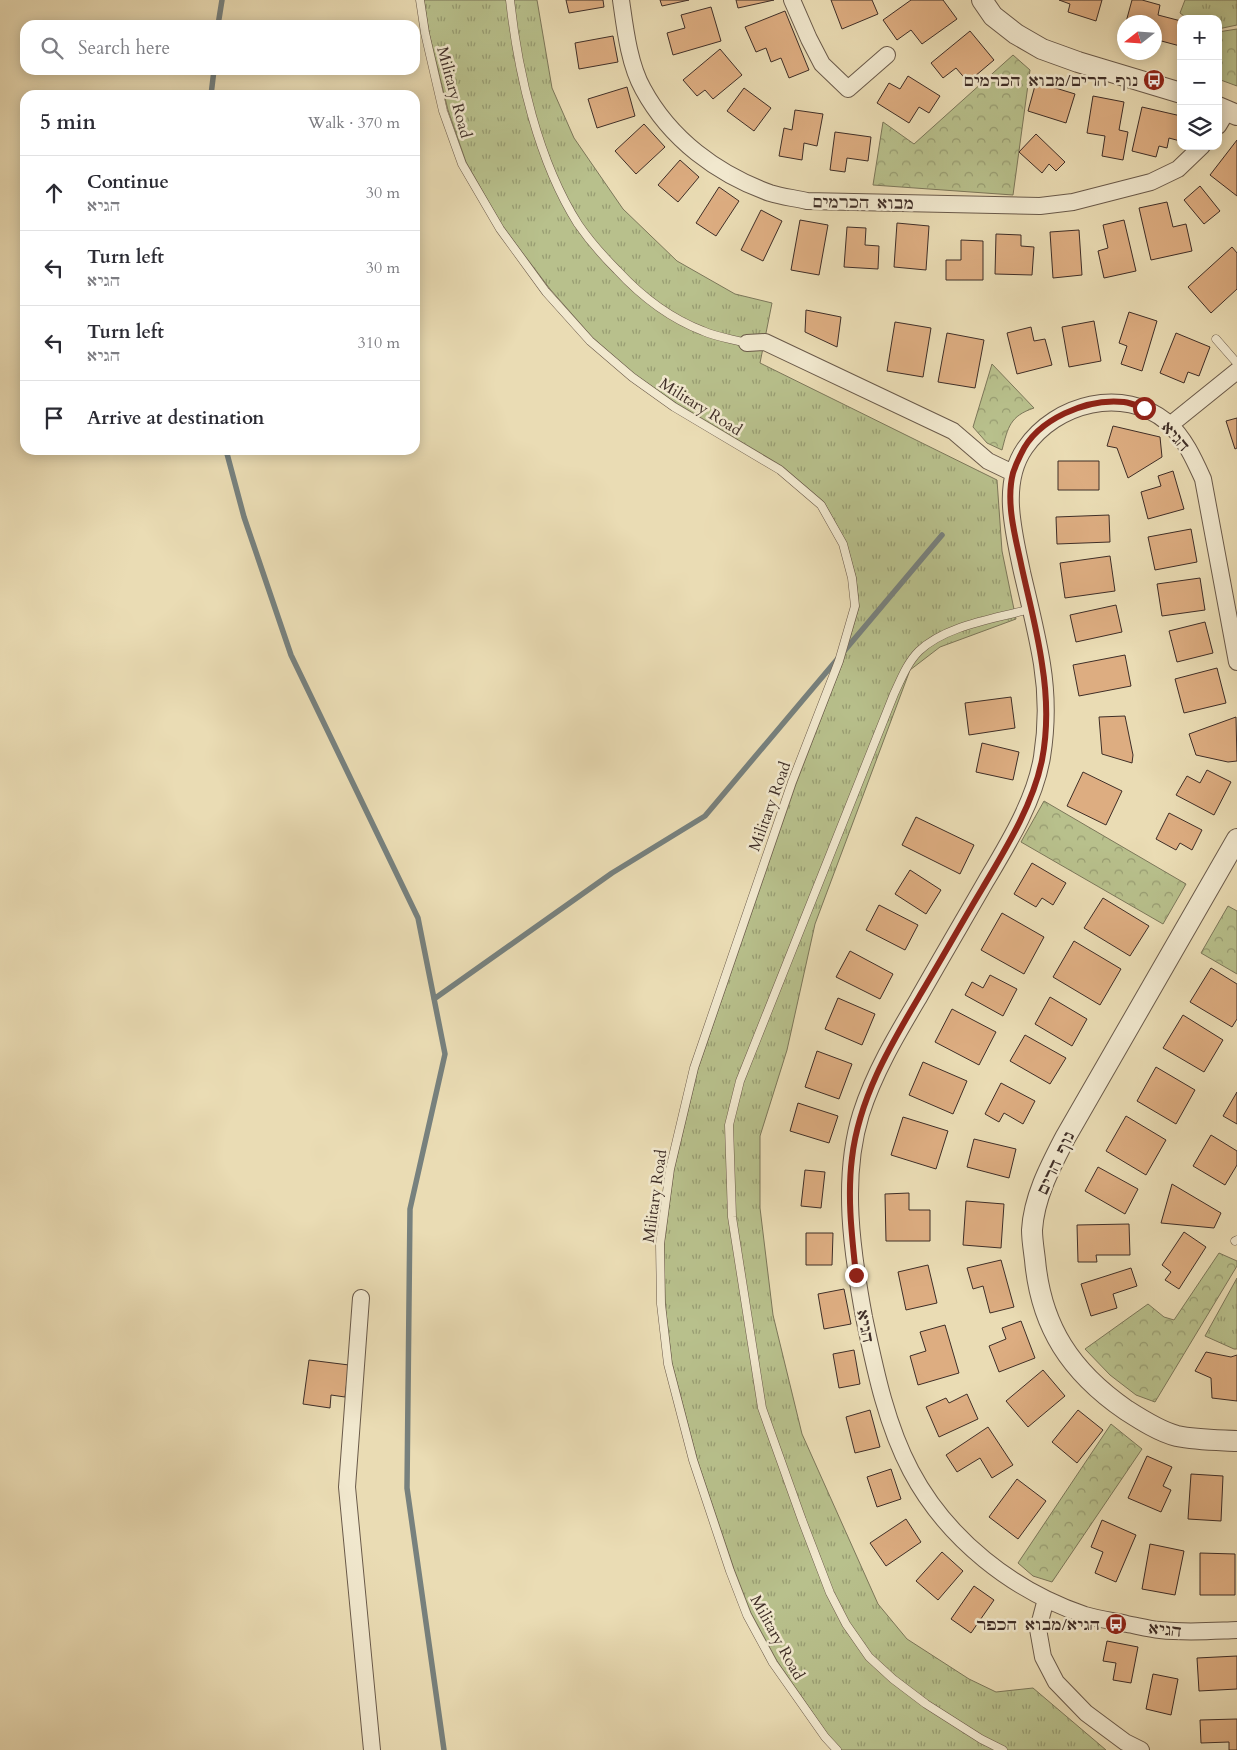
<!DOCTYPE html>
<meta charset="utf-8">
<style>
body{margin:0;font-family:Cardo,"Frank Ruhl Libre",serif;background:#f2f2f3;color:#2b2b33}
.controls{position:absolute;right:15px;top:15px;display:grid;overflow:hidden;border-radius:10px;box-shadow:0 2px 12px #0003}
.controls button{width:45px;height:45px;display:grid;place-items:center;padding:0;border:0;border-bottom:1px solid #e1e1e2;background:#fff;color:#2b2b33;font:25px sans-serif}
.compass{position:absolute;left:1117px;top:15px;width:45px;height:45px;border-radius:50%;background:#fff;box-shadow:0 2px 12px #0003;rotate:253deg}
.stop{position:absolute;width:15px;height:15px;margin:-11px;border:4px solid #8f2418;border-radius:50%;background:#fff}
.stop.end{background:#8f2418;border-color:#fff;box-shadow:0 1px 5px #0008}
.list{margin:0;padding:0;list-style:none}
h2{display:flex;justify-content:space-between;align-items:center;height:65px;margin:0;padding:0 20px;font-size:21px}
h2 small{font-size:16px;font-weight:400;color:#7c7c81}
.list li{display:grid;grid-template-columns:32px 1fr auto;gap:15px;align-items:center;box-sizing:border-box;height:75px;padding:0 20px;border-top:1px solid #e1e1e2}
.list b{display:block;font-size:19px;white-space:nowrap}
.list p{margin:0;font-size:16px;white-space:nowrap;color:#7c7c81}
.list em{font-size:16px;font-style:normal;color:#7c7c81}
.icon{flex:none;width:28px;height:28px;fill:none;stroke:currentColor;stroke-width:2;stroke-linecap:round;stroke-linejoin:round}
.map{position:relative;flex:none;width:1237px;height:1750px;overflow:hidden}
.search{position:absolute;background:#fff;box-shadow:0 2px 12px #0003;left:20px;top:20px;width:400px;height:55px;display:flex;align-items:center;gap:12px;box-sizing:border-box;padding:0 18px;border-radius:15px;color:#7c7c81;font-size:19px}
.panel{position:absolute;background:#fff;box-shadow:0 2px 12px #0003;left:20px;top:90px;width:400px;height:365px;border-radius:15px}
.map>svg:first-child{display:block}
.grass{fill:url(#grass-tufts);stroke:#7c775a}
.park{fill:url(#park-crowns);stroke:#7c775a}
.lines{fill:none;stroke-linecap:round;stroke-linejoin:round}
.stream{stroke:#77817e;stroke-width:5.5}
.building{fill:#ddad81;stroke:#3f2e27}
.service-casing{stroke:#6a5a4a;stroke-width:9}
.minor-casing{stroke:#6a5a4a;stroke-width:18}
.tertiary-casing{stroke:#6a5a4a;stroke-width:22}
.service{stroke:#f1e8ce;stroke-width:8}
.minor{stroke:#f1e8ce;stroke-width:16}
.tertiary{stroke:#f1e8ce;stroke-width:20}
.route{stroke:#8f2418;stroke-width:6}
.labels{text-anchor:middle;stroke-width:5;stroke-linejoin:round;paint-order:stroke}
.poi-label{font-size:16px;fill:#3f2e27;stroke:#f1e8ce;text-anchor:end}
.street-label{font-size:16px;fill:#3f2e27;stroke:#f1e8ce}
</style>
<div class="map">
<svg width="1237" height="1750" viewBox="0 0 1237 1750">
<defs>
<pattern id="grass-tufts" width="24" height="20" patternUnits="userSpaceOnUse" patternTransform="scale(1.25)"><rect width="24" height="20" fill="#b8c08c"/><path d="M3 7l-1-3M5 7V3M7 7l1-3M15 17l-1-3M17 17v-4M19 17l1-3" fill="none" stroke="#979c72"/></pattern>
<pattern id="park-crowns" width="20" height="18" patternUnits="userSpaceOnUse" patternTransform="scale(1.25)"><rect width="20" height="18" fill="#b8c08c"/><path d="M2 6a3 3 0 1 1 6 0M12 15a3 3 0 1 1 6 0" fill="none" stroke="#979c72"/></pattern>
</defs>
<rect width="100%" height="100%" fill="#eadcb4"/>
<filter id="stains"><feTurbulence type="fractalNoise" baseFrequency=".004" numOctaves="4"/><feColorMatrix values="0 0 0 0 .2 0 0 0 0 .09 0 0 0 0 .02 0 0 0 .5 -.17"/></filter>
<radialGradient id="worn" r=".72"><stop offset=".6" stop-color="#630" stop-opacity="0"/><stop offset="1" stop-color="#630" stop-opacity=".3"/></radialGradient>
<path class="grass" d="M424,0H537L552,88L574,138L623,209L677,261L735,294L772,303L760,363L997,480L1002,551L1016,619L940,647L910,670L815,924L787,1050L760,1136V1208L773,1315L802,1434L878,1604L907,1639L969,1679L996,1692L1033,1688L1106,1750H842L828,1735L777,1661L751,1613L734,1569L697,1459L672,1363L665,1304L664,1245L674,1170L698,1069L796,784L843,662L859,607L856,578L846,542L824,502L782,466L676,403L634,374L593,338L550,289L503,227L466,162L448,110L429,33Z
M1185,0H1237V25L1218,29V19H1188L1180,13Z
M1237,1278V1349H1234L1205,1336Z"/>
<path class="park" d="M1237,29V86L1218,79V32Z
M1013,55L1030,70L1013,195L873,185L883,122L914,144Z
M992,364L1034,408C1010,416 1008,427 1002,450L987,443L973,427Z
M1044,801L1186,884L1163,924L1021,842Z
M1228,906L1237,911V974L1201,953Z
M1219,1253L1237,1261V1266L1155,1402L1136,1395L1110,1375L1085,1349L1148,1304L1164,1317L1174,1320Z
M1111,1424L1142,1449L1052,1582L1033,1576L1018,1563Z"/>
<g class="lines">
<path class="stream" d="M218,25L222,0
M211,95L214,70
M226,450L244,517L291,655L418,918L445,1054L410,1209L407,1488L444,1750
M434,999L612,873L705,816L942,535"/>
</g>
<path class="building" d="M566,0H603L604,7L569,13Z
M660,0H689L662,6Z
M736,0H774L738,8Z
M831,0H872L878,14L842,29Z
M911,0H943L957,19L922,44L911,30L897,40L883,20Z
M1059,0H1102L1096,21L1068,12L1070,4Z
M1132,0H1142L1160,5L1158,15L1181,21L1180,46L1154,39V22H1126Z
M711,7L721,41L673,55L667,33L685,28L681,15Z
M785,11L809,70L789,78L781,58L771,62L766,48L756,52L745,27Z
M970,31L994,60L968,82L956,68L943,78L931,63Z
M613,36L618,62L579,69L575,43Z
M720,49L742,75L713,99L705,90L697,96L683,80Z
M908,76L940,96L929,113L919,107L909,123L877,103L889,83L900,89Z
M1036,82L1075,94L1066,123L1028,111Z
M627,87L635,116L597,128L588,99Z
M744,88L771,108L754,131L727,111Z
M1093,96L1124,102L1119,130L1128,132L1123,160L1102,156L1105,136L1087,133Z
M1142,107L1181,116L1180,141L1169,138L1167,148L1159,146L1156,157L1132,151Z
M795,110L823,114L817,146L804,143L802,160L779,156L784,128L792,130Z
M644,124L665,147L636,174L615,151Z
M835,132L871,137L868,161L847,158L845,172L830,170Z
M1036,134L1065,162L1056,171L1049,164L1042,173L1019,152Z
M1237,140V196L1210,175Z
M680,160L699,177L678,202L658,185Z
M1200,186L1220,211L1204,224L1184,200Z
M719,187L739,201L716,236L696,223Z
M1167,202L1173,227L1186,224L1192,251L1151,260L1139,208Z
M761,210L782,221L763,261L741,250Z
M800,220L828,225L819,275L791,270Z
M1124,220L1136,271L1104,278L1098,251L1108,248L1103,225Z
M897,223L929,226L926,270L894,267Z
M847,227L866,228L865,245L879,246L878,269L844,267Z
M1079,230L1082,275L1053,278L1050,232Z
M996,234L1021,235V246L1034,247L1032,275L995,274Z
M961,240L983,241V280H946V260H961Z
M1232,247L1237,253V289L1211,313L1188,287Z
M806,310L841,317L837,347L805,332Z
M1129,312L1157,321L1142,371L1121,364L1127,346L1119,343Z
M1094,321L1101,361L1069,367L1062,327Z
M895,322L931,328L923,377L887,371Z
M1031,327L1034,341L1045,339L1052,365L1017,374L1007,333Z
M947,333L984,340L975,388L938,382Z
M1176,333L1210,347L1199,376L1188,372L1184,383L1160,373Z
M1237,418V448L1235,449L1226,421Z
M1113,426L1160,437L1162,457L1128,478L1117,448L1107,446Z
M1058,461H1099V490H1058Z
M1173,471L1184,509L1148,519L1141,492L1161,486L1158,476Z
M1109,515L1110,542L1057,544L1056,517Z
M1191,529L1197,562L1155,570L1148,537Z
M1110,556L1115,591L1065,598L1060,563Z
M1200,578L1205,610L1162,616L1157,584Z
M1116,605L1122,632L1076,642L1070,615Z
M1205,622L1213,653L1177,662L1169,631Z
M1125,655L1131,686L1079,696L1073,665Z
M1217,668L1226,703L1184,713L1175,679Z
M1011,697L1015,728L969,735L965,703Z
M1125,716L1133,755L1132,763L1102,754L1099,717Z
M1236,717L1237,761L1228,762L1196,755L1189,734Z
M982,743L1019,752L1013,780L976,772Z
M1207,770L1231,782L1214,815L1176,795L1187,776L1200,783Z
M1083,772L1122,791L1106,825L1067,806Z
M1169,813L1202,830L1192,850L1180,843L1176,850L1156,839Z
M916,817L974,845L960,874L902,845Z
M1032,863L1066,883L1053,905L1042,898L1036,907L1014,894Z
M910,870L941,890L926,914L895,894Z
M1103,898L1149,926L1130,956L1084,928Z
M879,905L918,925L905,950L866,930Z
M1002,913L1044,937L1024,974L981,950Z
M1074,941L1121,969L1100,1005L1053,977Z
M850,951L893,974L880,999L836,977Z
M1211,968L1237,984V1019L1232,1027L1190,1002Z
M990,975L1017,989L1003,1016L965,995L972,982L983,988Z
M1050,997L1087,1019L1072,1046L1035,1024Z
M838,998L875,1014L862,1045L825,1029Z
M952,1009L996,1032L979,1065L935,1042Z
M1183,1015L1223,1040L1204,1072L1163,1048Z
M1025,1035L1066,1058L1050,1084L1010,1061Z
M817,1051L852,1064L839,1099L805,1087Z
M923,1062L967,1081L953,1114L909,1095Z
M1156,1067L1195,1090L1176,1124L1137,1101Z
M1001,1083L1035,1101L1023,1124L1004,1113L999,1122L985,1114Z
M1237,1092V1124L1223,1116Z
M798,1103L838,1116L829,1143L790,1131Z
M1126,1116L1166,1140L1146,1175L1106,1151Z
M903,1117L948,1131L936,1169L891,1155Z
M1211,1135L1237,1151V1165L1225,1185L1193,1166Z
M974,1139L1016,1149L1009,1178L967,1167Z
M1098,1167L1138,1189L1125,1214L1085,1191Z
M805,1170L825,1172L821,1208L801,1206Z
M1172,1184L1221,1213L1214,1228L1161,1223Z
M909,1193V1210H930V1241H886L885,1194Z
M966,1201L1004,1204L1001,1248L963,1245Z
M1129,1224L1130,1255H1096L1097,1262H1078L1077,1225Z
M1184,1232L1206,1247L1179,1289L1165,1280L1171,1272L1162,1265Z
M806,1233H833L832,1265H806Z
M1001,1260L1014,1307L990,1313L983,1286L973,1289L967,1268Z
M928,1265L937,1303L906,1310L898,1272Z
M1131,1268L1137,1286L1113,1294L1117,1308L1091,1316L1081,1284Z
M844,1289L851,1324L824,1329L818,1294Z
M1021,1321L1035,1358L999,1372L989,1346L1006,1339L1002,1328Z
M945,1325L959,1373L918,1385L910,1356L926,1351L920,1332Z
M854,1350L860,1384L839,1388L833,1354Z
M1206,1352L1231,1357L1237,1355V1401L1212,1398L1211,1378L1195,1371Z
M309,1360L349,1365L345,1397L331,1395L330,1408L303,1404Z
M1043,1370L1065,1396L1028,1427L1006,1401Z
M967,1394L978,1419L939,1437L926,1407L946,1398L949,1403Z
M870,1410L880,1447L855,1453L846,1417Z
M1078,1410L1103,1430L1077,1463L1052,1442Z
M988,1427L1013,1465L992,1478L980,1458L957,1472L946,1455Z
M1147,1456L1172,1467L1163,1486L1171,1490L1161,1512L1128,1498Z
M891,1469L901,1499L877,1507L867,1477Z
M1191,1474L1223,1476L1221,1521L1188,1519Z
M1017,1479L1046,1501L1018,1539L989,1517Z
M906,1519L921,1542L886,1566L870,1543Z
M1102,1520L1136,1535L1116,1582L1095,1573L1103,1552L1091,1547Z
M1150,1544L1184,1551L1175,1595L1142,1589Z
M942,1552L963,1571L938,1600L916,1581Z
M1200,1553L1235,1554V1595H1200Z
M974,1586L994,1600L971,1633L951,1619Z
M1107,1641L1138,1647L1131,1683L1113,1680L1116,1663L1103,1661Z
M1237,1656V1689L1199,1691L1197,1658Z
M1153,1674L1178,1679L1171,1715L1146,1709Z
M1237,1719V1750H1229V1742L1201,1743L1200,1720Z"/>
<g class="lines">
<g class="service-casing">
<path id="service" d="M420,0L425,33L443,111L462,164L500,229L546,292L590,341L632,377L674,407L780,470L821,505L843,544L852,578L855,606L839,661L792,782L694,1068L670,1169L660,1244L661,1304L668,1364L693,1460L730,1571L747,1615L773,1663L825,1737L837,1750
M510,0C518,73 538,161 578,224C589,240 603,256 617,270C641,296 669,318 703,331C716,337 732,339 747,343
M1216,339L1237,363
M1235,1241L1237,1240
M1003,1750L981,1739L926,1704L893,1679L869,1657L846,1624L830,1593L802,1520L762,1408L732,1217L729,1125L740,1081L894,694C901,679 907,663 919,651C946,625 995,619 1030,609"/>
</g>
<g class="minor-casing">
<path id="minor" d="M621,0C625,28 629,64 643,89C670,139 717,174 770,193C782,197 795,198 807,201L1040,206L1073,202L1151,182L1178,169L1202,146
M792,0L809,39L822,64L848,89L887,55
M1218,126L1227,111
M747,343L765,342L953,431L988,461L1013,473
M1170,425L1237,371
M1237,662L1203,479C1194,459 1184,437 1167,422C1123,386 1056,403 1025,448C1000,484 1014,533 1022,572C1029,602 1037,633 1042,664C1047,695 1047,726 1042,757C1035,800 1008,844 986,881C963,921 940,960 918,999C896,1036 874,1073 861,1114C841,1179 852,1252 864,1317C875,1369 886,1424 911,1471C947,1539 1013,1591 1085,1615C1098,1619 1113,1621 1127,1624C1138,1626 1149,1629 1160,1630C1186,1633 1211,1631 1237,1630
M361,1298L347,1487L372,1750
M1046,1599L1038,1629L1043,1657L1056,1682L1086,1713L1125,1742L1141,1750"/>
</g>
<g class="tertiary-casing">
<path id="tertiary" d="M982,0L993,16L1016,34L1042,49L1078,62L1181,93
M1218,107L1237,115
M1237,839L1065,1138C1050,1167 1034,1197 1032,1230C1032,1240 1034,1251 1035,1260C1041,1327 1071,1372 1126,1410C1140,1419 1160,1432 1177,1436C1196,1440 1217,1440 1237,1441"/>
</g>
<use href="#service" class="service"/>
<use href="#minor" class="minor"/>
<use href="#tertiary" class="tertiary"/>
</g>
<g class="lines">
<path class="route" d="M856,1275C852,1237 847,1197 852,1158C859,1098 890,1046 920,995C941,960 961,924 982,889C1005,850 1033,805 1042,760C1048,729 1047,695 1042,664C1037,628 1027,593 1020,559C1014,532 1006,500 1013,473C1015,467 1018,460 1021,454C1037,419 1087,398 1124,402C1131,403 1138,406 1144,408"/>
</g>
<defs>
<g id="bus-disc" transform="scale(1.125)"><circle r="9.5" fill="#8f2418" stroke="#f1e8ce"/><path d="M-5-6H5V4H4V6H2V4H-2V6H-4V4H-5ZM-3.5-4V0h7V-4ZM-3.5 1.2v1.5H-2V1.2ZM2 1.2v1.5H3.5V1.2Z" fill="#fff"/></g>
</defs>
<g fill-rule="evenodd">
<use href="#bus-disc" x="1154" y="80"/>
<use href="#bus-disc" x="1116" y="1624"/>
</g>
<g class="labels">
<g class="poi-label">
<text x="1138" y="86">נוף הרים/מבוא הכרמים</text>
<text x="1100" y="1630">הגיא/מבוא הכפר</text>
</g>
<g class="street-label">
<text transform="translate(455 92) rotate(75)" y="6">Military Road</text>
<text transform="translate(863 202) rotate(1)" y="6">מבוא הכרמים</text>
<text transform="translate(701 406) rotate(32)" y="6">Military Road</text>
<text transform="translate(1176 436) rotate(49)" y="6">הגיא</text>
<text transform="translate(769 806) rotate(-70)" y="6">Military Road</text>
<text transform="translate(1055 1163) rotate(-65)" y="6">נוף הרים</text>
<text transform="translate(654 1196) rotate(-82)" y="6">Military Road</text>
<text transform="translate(866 1326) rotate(79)" y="6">הגיא</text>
<text transform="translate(1165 1629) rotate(6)" y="6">הגיא</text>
<text transform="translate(778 1637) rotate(61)" y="6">Military Road</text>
</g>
</g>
<rect width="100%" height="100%" filter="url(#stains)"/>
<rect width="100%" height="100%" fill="url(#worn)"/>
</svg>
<div class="controls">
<button>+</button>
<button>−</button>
<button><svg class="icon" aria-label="layers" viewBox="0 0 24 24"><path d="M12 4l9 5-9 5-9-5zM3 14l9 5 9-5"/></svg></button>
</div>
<svg class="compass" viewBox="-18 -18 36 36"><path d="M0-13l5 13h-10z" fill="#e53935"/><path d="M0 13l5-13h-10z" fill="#7c7c81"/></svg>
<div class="stop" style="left:1144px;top:408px"></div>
<div class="stop end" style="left:856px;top:1275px"></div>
<div class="search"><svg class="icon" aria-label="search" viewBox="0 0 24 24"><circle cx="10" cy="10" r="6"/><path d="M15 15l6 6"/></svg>Search here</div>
<section class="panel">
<h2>5 min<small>Walk · 370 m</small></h2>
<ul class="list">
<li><svg class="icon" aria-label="ahead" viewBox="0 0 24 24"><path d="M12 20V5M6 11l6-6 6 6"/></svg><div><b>Continue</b><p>הגיא</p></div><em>30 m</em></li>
<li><svg class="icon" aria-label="left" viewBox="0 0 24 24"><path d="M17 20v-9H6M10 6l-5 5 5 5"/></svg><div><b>Turn left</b><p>הגיא</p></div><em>30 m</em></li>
<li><svg class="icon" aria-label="left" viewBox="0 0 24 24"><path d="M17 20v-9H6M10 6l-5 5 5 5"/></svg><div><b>Turn left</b><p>הגיא</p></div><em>310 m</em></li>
<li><svg class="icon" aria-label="arrive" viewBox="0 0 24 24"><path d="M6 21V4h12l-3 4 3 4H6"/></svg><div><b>Arrive at destination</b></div></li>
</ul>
</section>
</div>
